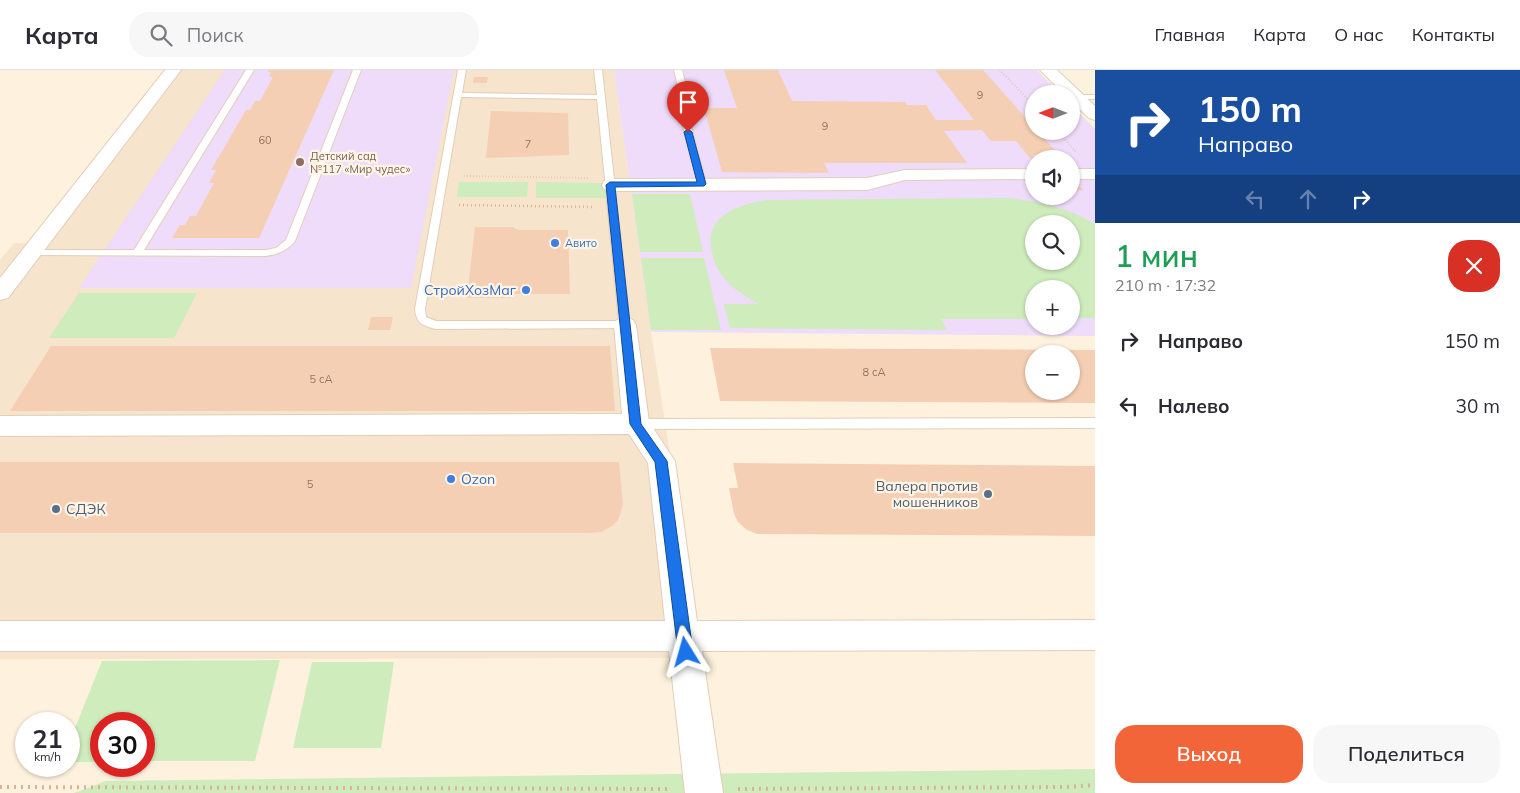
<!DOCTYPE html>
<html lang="ru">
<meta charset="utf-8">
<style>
:root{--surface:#fff;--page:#f7f7f7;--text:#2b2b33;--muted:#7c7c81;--line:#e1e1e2;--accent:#f26539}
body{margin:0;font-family:Mulish,sans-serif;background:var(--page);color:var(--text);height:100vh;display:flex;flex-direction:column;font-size:19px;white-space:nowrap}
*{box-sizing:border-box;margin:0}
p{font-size:16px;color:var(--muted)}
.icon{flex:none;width:28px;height:28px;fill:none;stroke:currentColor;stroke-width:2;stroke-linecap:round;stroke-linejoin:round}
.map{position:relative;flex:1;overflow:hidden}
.drawer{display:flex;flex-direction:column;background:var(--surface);width:425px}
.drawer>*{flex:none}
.banner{background:#1a4fa0;color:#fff;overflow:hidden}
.needle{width:32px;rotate:270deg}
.buttons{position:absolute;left:1025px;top:15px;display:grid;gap:10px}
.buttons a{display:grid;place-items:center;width:55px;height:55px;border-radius:50%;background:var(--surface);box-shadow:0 1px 4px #0004;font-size:25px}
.speed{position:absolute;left:15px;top:642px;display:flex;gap:10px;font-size:25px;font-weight:700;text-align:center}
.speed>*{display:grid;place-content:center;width:65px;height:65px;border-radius:50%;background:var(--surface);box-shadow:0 1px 4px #0004;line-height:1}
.speed small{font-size:12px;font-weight:400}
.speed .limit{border:8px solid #d22;background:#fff;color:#111}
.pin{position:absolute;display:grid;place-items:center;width:42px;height:42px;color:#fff;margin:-51px -21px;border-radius:50% 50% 50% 0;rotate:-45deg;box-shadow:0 0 5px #0007}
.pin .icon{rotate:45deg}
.me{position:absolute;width:55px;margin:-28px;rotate:352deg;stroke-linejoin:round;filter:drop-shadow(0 0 4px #0008)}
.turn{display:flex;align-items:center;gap:18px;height:105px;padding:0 20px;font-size:22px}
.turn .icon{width:65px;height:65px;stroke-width:2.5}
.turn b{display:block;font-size:35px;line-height:42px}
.lanes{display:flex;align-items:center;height:48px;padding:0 20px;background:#0003;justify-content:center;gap:25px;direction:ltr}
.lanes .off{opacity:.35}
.round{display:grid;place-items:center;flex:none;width:52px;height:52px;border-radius:20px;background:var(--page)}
.summary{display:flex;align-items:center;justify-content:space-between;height:85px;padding:0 20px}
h1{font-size:30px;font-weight:600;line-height:38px;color:#1e9e55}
.primary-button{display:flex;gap:10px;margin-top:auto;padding:10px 20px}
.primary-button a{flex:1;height:58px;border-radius:20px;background:var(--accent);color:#fff;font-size:20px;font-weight:600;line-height:58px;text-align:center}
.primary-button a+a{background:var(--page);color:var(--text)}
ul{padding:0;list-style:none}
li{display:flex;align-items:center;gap:15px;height:65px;padding:0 20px}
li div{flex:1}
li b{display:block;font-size:19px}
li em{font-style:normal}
header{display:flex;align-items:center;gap:30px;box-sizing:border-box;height:70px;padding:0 25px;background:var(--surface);border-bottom:1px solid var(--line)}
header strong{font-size:24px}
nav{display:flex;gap:28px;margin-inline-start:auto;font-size:18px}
.search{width:350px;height:45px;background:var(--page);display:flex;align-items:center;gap:12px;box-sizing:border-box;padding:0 18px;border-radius:20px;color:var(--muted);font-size:19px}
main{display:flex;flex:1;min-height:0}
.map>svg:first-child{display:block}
.residential{fill:#f6e4cc}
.education{fill:#efdbfa;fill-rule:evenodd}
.green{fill:#ceecbc;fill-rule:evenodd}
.building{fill:#f5cfb3;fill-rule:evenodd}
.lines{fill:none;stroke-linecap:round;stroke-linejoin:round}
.lane-casing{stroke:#e2ceb9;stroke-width:2}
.street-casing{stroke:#e2ceb9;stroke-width:2}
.path-far2{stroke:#dab297;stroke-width:2;stroke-dasharray:0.5 2.5;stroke-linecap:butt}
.path-far1{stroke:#dab297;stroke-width:2.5;stroke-dasharray:1 3;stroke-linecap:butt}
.path{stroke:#dab297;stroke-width:4;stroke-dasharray:2 5;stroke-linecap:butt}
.lane{fill:#fff;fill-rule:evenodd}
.street{fill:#fff;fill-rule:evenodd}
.route{fill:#1a73e8;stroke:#114b97}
.education-dot{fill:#8d6e63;stroke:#fff5e6;stroke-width:2}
.shop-dot{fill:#3f7fe0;stroke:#fff5e6;stroke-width:2}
.service-dot{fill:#5c6f8a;stroke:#fff5e6;stroke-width:2}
.labels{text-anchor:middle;stroke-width:4.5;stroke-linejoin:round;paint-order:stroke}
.number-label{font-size:11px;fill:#957560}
.far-education-label{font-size:11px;fill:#785e54;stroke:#fff5e6;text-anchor:start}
.far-shop-label{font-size:11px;fill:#366cbe;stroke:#fff5e6;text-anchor:start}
.shop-label{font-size:14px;fill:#366cbe;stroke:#fff5e6;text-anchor:end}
.service-label{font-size:14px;fill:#4e5e75;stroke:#fff5e6;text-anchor:end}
</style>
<header>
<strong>Карта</strong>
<div class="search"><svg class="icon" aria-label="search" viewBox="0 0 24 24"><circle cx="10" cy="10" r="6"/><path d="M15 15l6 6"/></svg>Поиск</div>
<nav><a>Главная</a><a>Карта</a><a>О нас</a><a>Контакты</a></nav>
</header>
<main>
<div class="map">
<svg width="1095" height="723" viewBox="0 0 1095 723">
<rect width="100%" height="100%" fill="#fef2de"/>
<!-- residential -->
<path class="residential" d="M164,0H614L651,262L702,588L0,589V190L14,173H27Z"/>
<!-- education -->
<path class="education" d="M225,0H454L411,218H79Z
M614,0H1037L1060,24H1034V61H1071V35L1095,59V266L651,262ZM1034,89H1071V126H1034ZM1034,154H1071V191H1034ZM1034,219H1071V256H1034Z"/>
<!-- green -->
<path class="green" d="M459,112H528L527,127H457Z
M536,112L605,113L606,128H536Z
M632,124H690L703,182H640Z
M1007,128C1038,131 1069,138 1095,154V248H1071V219H1034V249H941L947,260L730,258L724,234H759C747,227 734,220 725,209C718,201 714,192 712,182C703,145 740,134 768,130ZM1034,154H1071V191H1034Z
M641,188H704L721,260H651Z
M79,223H197L174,268H49Z
M280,590L255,691H144V654H101V692H69V673L102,591Z
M312,592H394L381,678H293Z
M1095,699V723H74L106,711Z"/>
<!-- building -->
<path class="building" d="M269,0H334L259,168H172L180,155H185L190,146H196L214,113H209L216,100H211L246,40H250L255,31H260L273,7H269L271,2H267Z
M724,0H778L792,31L905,32L907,35H926L936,50H974L935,0H983L1034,57V61H1038L1059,85H1032L1034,88H1030L1016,71H991L982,60L944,61L967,93H824L829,103L722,102L704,38H737Z
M474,7H488L487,13H473Z
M491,41L568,43L569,85L486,88Z
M1071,112H1076L1083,120H1071Z
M475,157H513L518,160H568L570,224H515L510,228H467Z
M371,247H393L390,260H368Z
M51,276H610L615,341H10Z
M710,278L1095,280V333L720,331ZM1034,284H1071V321H1034Z
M0,392H619L623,435L618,450L612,456L601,462L588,463H0Z
M733,393L1095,396V466L757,464L747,460L738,452L734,444L729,418H738Z"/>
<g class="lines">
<defs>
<path id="lane" d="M246,0H254L144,180H266L276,178L286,170L353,0H361L295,171C287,181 278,184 266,186L28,185L26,183L31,180H134Z
M458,0H466L462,23L597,25L594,0H602L630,255L629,258L436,259C423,256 416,253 415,239ZM461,27L597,29L619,251H436L426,247L425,239Z
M674,0H682L686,16L683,26L706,114L705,116L702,117L698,114L675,26L678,16Z
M1074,25H1095V29H1077L1073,27Z
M1095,348V358L636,359L632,357L630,354L632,351L636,349Z"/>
<path id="street" d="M165,0H181L8,228L0,230V208Z
M1040,0H1057L1095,36V50L1089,48L1071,31V24H1064Z
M1034,99V109L905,110L867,120L611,121L604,119L602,115L604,111L611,109L867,108L905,100Z
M1071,99H1095V109H1071Z
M625,247L633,250L636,255L649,352L675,391L697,551L1095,550V580L702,581L723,723H685L669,581H0V551H665L648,393L629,364L0,366V346L622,344L614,255L617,250Z"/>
</defs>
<!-- lane casing -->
<use href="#lane" class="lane-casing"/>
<!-- street casing -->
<use href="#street" class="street-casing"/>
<!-- path-far2 -->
<path class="path-far2" d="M1000,0L1034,36
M1057,61L1077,83
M464,106L588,108"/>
<!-- path-far1 -->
<path class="path-far1" d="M459,135L593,137"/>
<!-- path -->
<path class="path" d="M0,717L669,719
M738,719L1066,717L1095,715"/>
<!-- lane -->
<use href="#lane" class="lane"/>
<!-- street -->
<use href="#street" class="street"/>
</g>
<!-- route -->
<path class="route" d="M688,59L692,62L706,114L704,116L615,117L641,354L667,391L693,582L691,587L686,589L681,587L678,582L655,392L630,354L606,115L610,112H697L684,62Z"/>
<!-- markers -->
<circle class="education-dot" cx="300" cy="92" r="5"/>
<g class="shop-dot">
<circle cx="555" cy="173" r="5"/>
<circle cx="526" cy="220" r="5"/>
<circle cx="451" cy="409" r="5"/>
</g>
<g class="service-dot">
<circle cx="988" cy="424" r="5"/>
<circle cx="56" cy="439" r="5"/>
</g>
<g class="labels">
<!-- number labels -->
<g class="number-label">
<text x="980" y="29">9</text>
<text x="825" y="60">9</text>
<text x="265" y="74">60</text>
<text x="528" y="78">7</text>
<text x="874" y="306">8 сА</text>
<text x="321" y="313">5 сА</text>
<text x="310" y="418">5</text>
</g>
<!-- far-education labels -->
<g class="far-education-label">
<text x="310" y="90">Детский сад<tspan x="310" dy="13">№117 «Мир чудес»</tspan></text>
</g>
<!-- far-shop labels -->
<g class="far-shop-label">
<text x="565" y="177">Авито</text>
</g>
<!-- shop labels -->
<g class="shop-label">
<text x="516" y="225">СтройХозМаг</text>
<text x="461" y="414" text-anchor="start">Ozon</text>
</g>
<!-- service labels -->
<g class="service-label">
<text x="978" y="421">Валера против<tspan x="978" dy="16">мошенников</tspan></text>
<text x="66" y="444" text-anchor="start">СДЭК</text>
</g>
</g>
</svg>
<div class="buttons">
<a><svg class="needle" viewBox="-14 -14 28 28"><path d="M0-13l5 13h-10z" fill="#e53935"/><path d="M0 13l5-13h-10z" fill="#7c7c81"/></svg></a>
<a><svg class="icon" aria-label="sound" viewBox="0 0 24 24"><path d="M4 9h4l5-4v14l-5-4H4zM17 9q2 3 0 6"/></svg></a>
<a><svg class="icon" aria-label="search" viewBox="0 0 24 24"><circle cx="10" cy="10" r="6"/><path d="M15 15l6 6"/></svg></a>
<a>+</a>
<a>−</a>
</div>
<div class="speed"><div>21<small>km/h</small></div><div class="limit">30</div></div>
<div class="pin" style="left:688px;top:62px;background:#d93025"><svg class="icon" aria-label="arrive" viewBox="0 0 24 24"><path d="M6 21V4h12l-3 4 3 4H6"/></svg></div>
<svg class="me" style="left:686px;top:582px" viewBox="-20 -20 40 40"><path d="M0-17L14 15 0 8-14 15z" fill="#1a73e8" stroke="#fff" stroke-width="4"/></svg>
</div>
<section class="drawer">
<div class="banner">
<div class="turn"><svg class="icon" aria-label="right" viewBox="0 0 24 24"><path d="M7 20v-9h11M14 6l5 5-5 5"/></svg><div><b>150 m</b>Направо</div></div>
<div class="lanes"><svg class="icon off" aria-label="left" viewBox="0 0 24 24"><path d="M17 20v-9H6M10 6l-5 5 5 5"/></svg><svg class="icon off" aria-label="ahead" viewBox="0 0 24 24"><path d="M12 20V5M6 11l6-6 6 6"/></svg><svg class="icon" aria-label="right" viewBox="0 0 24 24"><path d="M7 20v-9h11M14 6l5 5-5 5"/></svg></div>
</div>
<div class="summary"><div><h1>1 мин</h1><p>210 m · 17:32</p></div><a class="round" style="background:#d93025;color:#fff"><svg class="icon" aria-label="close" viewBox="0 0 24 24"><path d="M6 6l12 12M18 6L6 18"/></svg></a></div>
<ul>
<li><svg class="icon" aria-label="right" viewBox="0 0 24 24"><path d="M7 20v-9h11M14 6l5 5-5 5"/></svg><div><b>Направо</b></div><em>150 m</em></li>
<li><svg class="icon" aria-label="left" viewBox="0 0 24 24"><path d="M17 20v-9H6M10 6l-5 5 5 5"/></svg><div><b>Налево</b></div><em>30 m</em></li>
</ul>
<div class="primary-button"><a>Выход</a><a>Поделиться</a></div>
</section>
</main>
